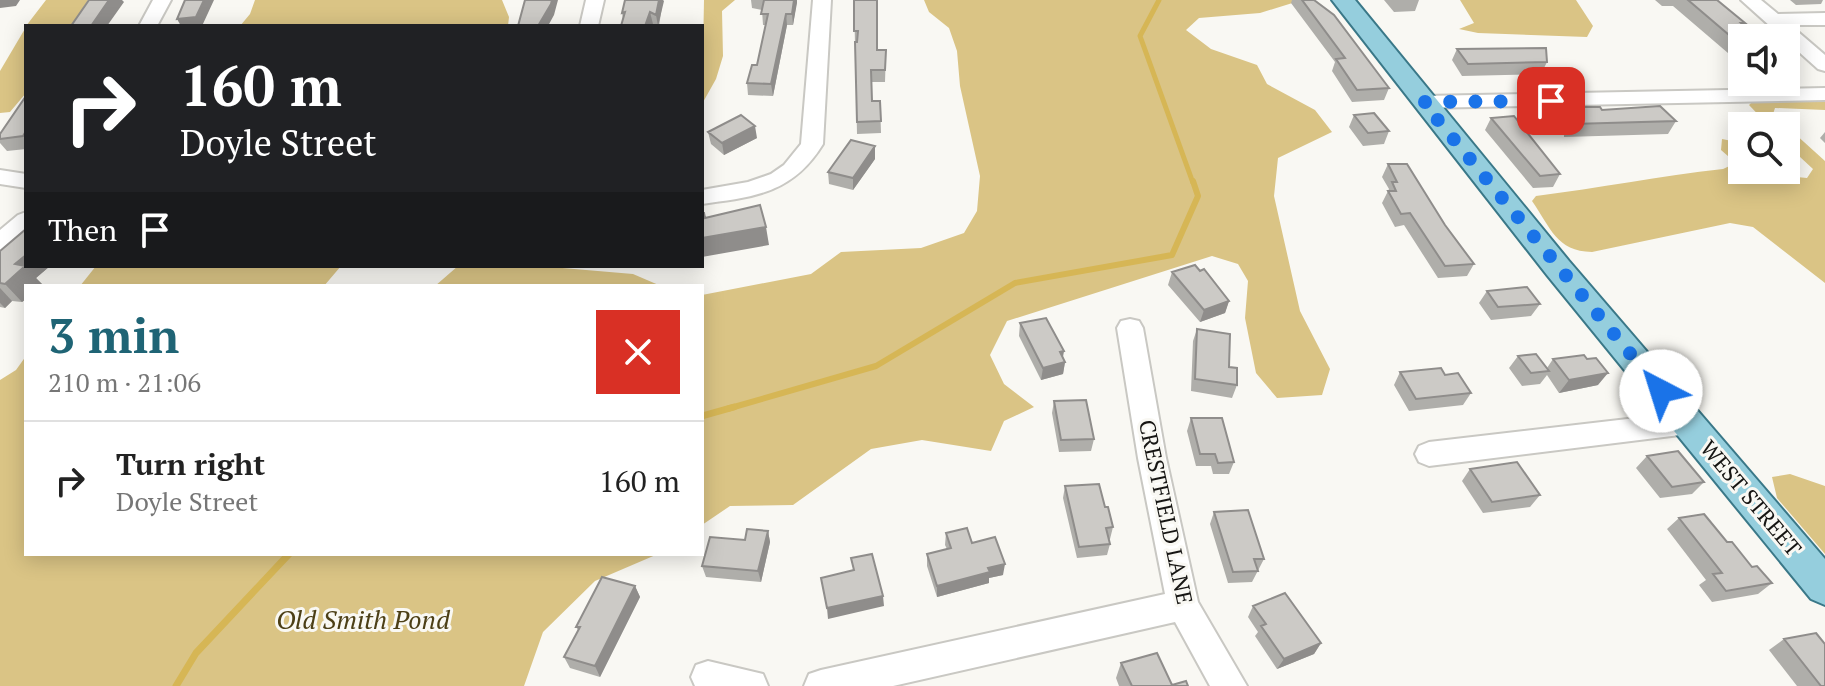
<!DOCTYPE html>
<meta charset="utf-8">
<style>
:root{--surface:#fff;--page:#f6f6f6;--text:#222;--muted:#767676;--line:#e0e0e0;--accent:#1f6475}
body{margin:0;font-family:"PT Serif",serif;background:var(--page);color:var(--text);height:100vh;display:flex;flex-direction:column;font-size:30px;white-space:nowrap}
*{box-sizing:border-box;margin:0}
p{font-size:26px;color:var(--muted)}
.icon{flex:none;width:44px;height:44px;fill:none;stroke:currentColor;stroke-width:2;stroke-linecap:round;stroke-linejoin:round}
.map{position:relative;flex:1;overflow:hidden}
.drawer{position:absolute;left:24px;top:284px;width:680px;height:272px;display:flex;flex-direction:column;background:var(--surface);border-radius:0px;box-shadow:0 4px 20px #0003}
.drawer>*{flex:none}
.banner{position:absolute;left:24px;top:24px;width:680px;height:244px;border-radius:0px;box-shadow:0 4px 20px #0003;background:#202124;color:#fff;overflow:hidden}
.fabs{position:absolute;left:1728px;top:24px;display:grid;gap:16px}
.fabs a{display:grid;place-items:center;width:72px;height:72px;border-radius:0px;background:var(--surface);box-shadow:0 4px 20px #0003;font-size:40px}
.pin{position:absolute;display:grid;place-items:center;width:68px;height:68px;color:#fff;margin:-34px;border-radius:16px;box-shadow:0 4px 12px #0006}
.me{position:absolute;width:88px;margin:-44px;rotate:320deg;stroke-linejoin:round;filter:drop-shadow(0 0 6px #0008)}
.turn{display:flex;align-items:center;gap:28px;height:168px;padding:0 24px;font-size:36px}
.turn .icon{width:104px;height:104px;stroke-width:2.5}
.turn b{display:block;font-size:56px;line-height:68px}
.then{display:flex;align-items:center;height:76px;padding:0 24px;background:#0003;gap:16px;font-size:30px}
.round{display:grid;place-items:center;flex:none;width:84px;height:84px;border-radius:0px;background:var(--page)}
.summary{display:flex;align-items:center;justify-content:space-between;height:136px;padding:0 24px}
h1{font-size:48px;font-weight:800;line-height:60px;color:var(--accent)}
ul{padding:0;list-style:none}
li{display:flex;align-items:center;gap:24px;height:120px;padding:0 24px;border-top:2px solid var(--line)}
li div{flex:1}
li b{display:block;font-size:30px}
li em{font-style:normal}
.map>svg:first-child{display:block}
.green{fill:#dac485}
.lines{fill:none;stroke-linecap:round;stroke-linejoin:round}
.stream-far2{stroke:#d6b655;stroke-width:5}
.stream-far1{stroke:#d6b655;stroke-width:6}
.stream{stroke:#d6b655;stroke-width:7}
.minor-casing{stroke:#c9c8c3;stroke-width:4}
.major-casing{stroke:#3a7888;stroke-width:4}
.minor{fill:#fff;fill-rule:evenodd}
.major{fill:#95cedd;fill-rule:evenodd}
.wall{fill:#afaeaa}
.shaded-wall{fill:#8f8d8b}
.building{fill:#cccac6;stroke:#8f8d8b;stroke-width:2}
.route{stroke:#1a73e8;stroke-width:14;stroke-dasharray:0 25.2}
.labels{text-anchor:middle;stroke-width:6;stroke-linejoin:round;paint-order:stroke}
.street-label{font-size:22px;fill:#161513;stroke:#f9f8f3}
.near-park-label{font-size:26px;font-style:italic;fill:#4c3f16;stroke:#f9f8f3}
</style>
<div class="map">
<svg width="1825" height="686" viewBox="0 0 1825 686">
<rect width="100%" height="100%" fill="#f9f8f3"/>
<!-- green -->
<path class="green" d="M46,0H88L72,26H26Z
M255,0H502L509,17L508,26H240L250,14Z
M704,0H735L722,11L723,56L716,79L702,104Z
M924,0H1302L1260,13L1199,18L1186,30L1211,49L1257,65L1267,84L1315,110L1332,132L1278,158L1274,196L1300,311L1330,369L1322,395L1277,398L1256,373L1245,318L1248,281L1238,264L1212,256L1007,321L990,355L1004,384L1034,407L1004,421L991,451L922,440L871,449L793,505L730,506L702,525V295L811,274L841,252L921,248L964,233L977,211L980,176L960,86L957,51L949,28L929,12Z
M1460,0H1576L1593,26L1587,37L1478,33L1459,29L1474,23Z
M26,27V93L10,112L0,113V71Z
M1754,100H1825V110L1775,108L1773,114L1825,161V283L1753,227L1730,223L1592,252C1556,251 1551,228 1532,201L1536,196C1599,188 1660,176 1723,169L1736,163L1721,150L1722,139L1742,143V170C1766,170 1784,176 1807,178L1813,169L1786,144V126H1769L1749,105Z
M96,266H341L324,286H80Z
M458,266H539L633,274L661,286H435Z
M26,356V554H658L595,581L543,632L524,686H0V380L16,370Z
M1790,474L1825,486V554L1777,498L1772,477Z"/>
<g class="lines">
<!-- stream-far2 -->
<path class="stream-far2" d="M1159,0L1140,36L1193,183"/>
<!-- stream-far1 -->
<path class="stream-far1" d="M727,409L876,366L1015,283L1172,255L1198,196L1193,181"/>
<!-- stream -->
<path class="stream" d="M702,416L734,407
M176,686L196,653L289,554"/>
<defs>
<path id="minor" d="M153,0H171L157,26H139Z
M586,0H604L598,26H580Z
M813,0H831L823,144C793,193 755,197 702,204V190L748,182L771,174L784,165L801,144Z
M1741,0H1761L1778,14L1825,13V25H1790L1825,55V71L1818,69Z
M1825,88V100L1423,108L1413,102L1423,96Z
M0,170L26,174V188L0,184Z
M26,212V233L8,249L0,251V230L18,215Z
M1130,319L1139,321L1143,328L1166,458L1198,602L1247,686H1210L1175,622L893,686H804L809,674L821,670L1165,594L1138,458L1117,328L1121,321Z
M1688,412L1698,415L1702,423L1698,431L1688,434L1429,466L1419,462L1415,454L1419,446L1429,442Z
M708,661L763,674L768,686H695L691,677L696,665Z"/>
<path id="major" d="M1332,0H1355L1569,261L1825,559V605L1811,599L1547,275Z"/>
</defs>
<!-- minor casing -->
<use href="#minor" class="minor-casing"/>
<!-- major casing -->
<use href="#major" class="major-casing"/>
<!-- minor -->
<use href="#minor" class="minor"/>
<!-- major -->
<use href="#major" class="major"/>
</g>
<!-- wall -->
<path class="wall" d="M625,0H663L659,26L653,24L623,19L622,13Z
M751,0H797L793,25H787L773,96L748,95L747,83L757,65L766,25H763L762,10L752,8Z
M854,0L877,50H886L885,82H871L872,101H880L881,133L857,134Z
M1292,0H1314L1389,88L1384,100L1352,102L1332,71L1335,62L1291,3Z
M1384,0H1419L1415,11L1394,12Z
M1655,0H1717L1745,23L1743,25L1742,38V65L1673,6H1662Z
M1790,0H1823L1821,4L1796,5Z
M1457,49L1547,62L1541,74L1462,76L1452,60Z
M26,96V149L7,151L0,143V134Z
M1568,107L1602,110L1676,121L1668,134L1564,137V124L1561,120Z
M1354,115L1389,131L1384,144L1363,146L1349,127Z
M1491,118L1560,174L1553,187L1533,188L1485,130Z
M708,132L757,138L724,155L711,144Z
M1825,132V143L1820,138Z
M875,159L853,190L829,184L828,172Z
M1388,164L1445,225L1474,264L1467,276L1438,278L1404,225L1395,227L1382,203L1389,189L1382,177Z
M0,251L26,266H50L36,278L42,284L40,286H26V299L22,302L12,301L5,308L0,307Z
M1200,271L1229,301L1225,313L1200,322L1168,285L1172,272Z
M1487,291L1540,304L1531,316L1491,320L1479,303Z
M1020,323L1063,357L1065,362L1063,374L1041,380L1019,336Z
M1197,329L1229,367L1237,385L1232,398L1191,391L1193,341Z
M1518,356L1547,368L1553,359L1598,385L1559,393L1547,375L1540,384L1522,386L1509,368Z
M1400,372L1445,375L1471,393L1463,405L1409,411L1394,385Z
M1054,401L1094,439L1091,451L1059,452L1052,413Z
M1191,418L1234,462L1229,474H1213L1211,466H1196L1187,431Z
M1647,456L1704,482L1692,494L1660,498L1636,468Z
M1470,469L1540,495L1530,507L1483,513L1462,481Z
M1065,486L1113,527L1110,539H1109L1110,544L1107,555L1077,558L1063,498Z
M1214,512L1264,559L1252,582L1228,583L1210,524Z
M1679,518L1727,542L1752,567L1772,583L1758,594L1712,602L1699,585L1706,580L1667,529Z
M768,531L770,542L761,582L706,577L702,566L745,540Z
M946,533L972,543L1003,575L989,578V583L937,597L927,566V554L947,549L945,545Z
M635,586L640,597L600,677L570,668L564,657L578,630L576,627Z
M1253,606L1321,643L1314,654L1277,669L1255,636L1258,632L1248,617Z
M1784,639L1825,686H1797L1769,650Z
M1121,663L1172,685L1188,686H1119L1116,678Z"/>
<!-- shaded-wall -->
<path class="shaded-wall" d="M0,0H20L16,6L0,8Z
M109,0H122L124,2L107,26H91Z
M204,0H214L202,26H181L177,19Z
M552,0H558L554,15L548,26H538Z
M659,0H663L664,1L658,26L656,15Z
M794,0H797V3L793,25L792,14Z
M650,12L653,24L652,26H645Z
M786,14L787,25L773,96L771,84Z
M755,126L757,138L724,155L722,143Z
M875,146V159L853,190V178Z
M766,227L769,245L702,257V238Z
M26,255V266H50L36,278L42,284L40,286H26V299L22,302L5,284L15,264Z
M0,288L12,301L5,308L0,303Z
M1229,301L1225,313L1200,322L1204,310Z
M1064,351L1062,363L1065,362L1063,374L1041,380L1043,368L1060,352Z
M1608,373L1598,385L1559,393L1569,380Z
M768,531L770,542L761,582L758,571Z
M1005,564L1003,575L989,578V583L937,597V586L988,568Z
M635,586L640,597L600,677L595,666Z
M883,596L884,606L828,619L827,608Z
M1321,643L1314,654L1277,669L1284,659Z"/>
<!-- building -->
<path class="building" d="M89,0H109L91,26H71Z
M185,0H204L196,17L177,19Z
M525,0H552L551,4L538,26H518Z
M625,0H659L656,15L650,12L645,26H621L625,12L622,13Z
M764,0H794L792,14H786L771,84L747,83L752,65H757L768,14H761Z
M854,0H877V50H886L885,70H871L872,101H880L881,121L857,122L855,42H857L858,31H854Z
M1302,0H1314L1334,15L1389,88L1357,90L1336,59L1345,58Z
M1688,0H1717L1745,23H1741L1757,38H1742V46Z
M1546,48L1547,62L1468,64L1457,49Z
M26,96V131L23,136L0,139V134Z
M1660,106L1676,121L1572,124V112L1568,107H1600L1602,110Z
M1374,113L1389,131L1368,133L1354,115Z
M741,115L755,126L722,143L708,132Z
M1514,116L1560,174L1540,176L1491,118Z
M851,140L875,146L853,178L828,172Z
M1388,164H1407L1445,225L1474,264L1445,266L1410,213L1401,214L1388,191H1396L1392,182H1397Z
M760,205L766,227L702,238V213H704L705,218Z
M26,229V255L15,264L25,266L5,284L0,283V251Z
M1195,265L1200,271L1204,269L1229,301L1204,310L1172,272Z
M1527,287L1540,304L1498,307L1487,291Z
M1046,318L1064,351L1060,352L1065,362L1043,368L1020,323Z
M1197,329L1230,334L1229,367L1237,368V385L1195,379Z
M1536,354L1549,371L1531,373L1518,356Z
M1584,355L1587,359L1596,358L1608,373L1569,380L1553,359Z
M1441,368L1445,375L1458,373L1471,393L1416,399L1400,372Z
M1086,400L1094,439L1061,440L1054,401Z
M1191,418H1222L1234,462L1218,463L1215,454H1200Z
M1678,451L1704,482L1672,487L1647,456Z
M1517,462L1540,495L1492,502L1470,469Z
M1099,484L1105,507H1108L1113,527L1106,528L1110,544L1079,547L1065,486Z
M1248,510L1264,559H1254L1258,571L1233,572L1214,512Z
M1704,514L1727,542H1732L1752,567L1757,566L1772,583L1726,591L1713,574L1722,573L1679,518Z
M967,528L972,543L995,537L1005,564L988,568L990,572L937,586L927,554L951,548L946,533Z
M747,529L768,531L758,571L702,566L710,537L745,540Z
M872,554L883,596L827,608L821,578L854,570L851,558Z
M602,577L635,586L595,666L564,657L580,627H576Z
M1285,593L1321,643L1284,659L1261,626L1266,624L1253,606Z
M1816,633L1825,644V686H1821L1784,639Z
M1157,653L1172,685L1186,681L1188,686H1132L1121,663Z"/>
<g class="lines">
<!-- route -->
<path class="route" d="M1551,101L1423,102L1661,391"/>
</g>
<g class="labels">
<!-- street labels -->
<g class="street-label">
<text transform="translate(1751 498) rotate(50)" y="8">WEST STREET</text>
<text transform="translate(1166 512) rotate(78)" y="8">CRESTFIELD LANE</text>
</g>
<!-- near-park labels -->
<g class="near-park-label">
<text x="363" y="629">Old Smith Pond</text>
</g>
</g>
</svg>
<div class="fabs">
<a><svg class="icon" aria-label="sound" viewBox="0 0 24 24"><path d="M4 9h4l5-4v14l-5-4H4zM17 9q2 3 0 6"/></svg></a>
<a><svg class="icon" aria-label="search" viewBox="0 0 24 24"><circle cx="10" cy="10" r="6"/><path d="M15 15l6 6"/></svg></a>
</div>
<div class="pin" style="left:1551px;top:101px;background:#d93025"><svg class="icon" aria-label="arrive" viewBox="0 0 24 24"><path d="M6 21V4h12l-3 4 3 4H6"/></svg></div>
<svg class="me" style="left:1661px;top:391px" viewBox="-20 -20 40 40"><circle r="19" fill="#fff"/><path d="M0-13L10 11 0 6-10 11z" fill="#1a73e8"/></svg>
<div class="banner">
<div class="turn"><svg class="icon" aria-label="right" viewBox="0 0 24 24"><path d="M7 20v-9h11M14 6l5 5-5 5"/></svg><div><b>160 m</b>Doyle Street</div></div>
<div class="then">Then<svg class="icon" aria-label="arrive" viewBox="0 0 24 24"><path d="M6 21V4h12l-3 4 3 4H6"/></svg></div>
</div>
<section class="drawer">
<div class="summary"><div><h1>3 min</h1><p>210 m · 21:06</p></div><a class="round" style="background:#d93025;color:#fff"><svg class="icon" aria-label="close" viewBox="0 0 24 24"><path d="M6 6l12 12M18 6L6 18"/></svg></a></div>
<ul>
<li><svg class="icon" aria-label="right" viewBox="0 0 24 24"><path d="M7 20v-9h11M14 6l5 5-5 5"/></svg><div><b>Turn right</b><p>Doyle Street</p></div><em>160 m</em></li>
</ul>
</section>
</div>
